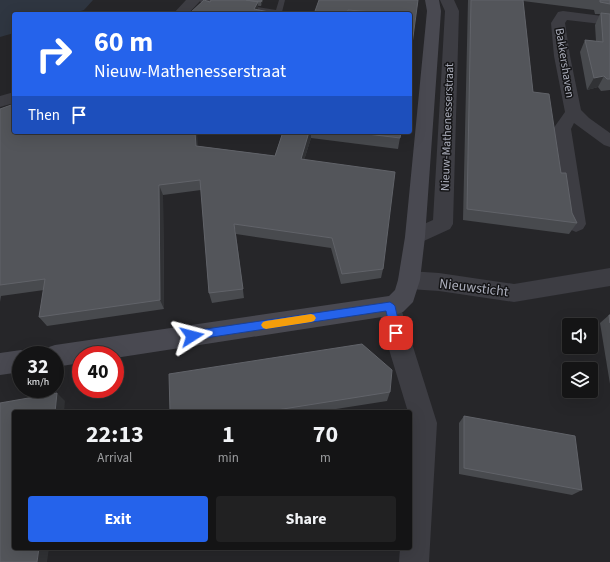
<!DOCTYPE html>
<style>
:root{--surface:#141415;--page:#212122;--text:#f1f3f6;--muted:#9d9ea0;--line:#333334;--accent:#2563eb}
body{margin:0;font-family:"Source Sans 3",sans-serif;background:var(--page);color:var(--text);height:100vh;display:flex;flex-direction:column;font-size:15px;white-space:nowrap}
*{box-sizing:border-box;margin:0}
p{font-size:13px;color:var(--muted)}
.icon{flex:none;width:22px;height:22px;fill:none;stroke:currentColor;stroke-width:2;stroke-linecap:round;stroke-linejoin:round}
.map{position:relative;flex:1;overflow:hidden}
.drawer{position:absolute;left:12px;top:410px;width:400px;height:140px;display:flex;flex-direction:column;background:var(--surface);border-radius:4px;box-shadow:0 4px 16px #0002,0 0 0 1px var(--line)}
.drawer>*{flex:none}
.top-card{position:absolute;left:12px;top:12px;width:400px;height:122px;border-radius:4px;box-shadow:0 4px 16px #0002,0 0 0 1px var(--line);background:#2563eb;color:#fff;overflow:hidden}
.buttons{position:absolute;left:562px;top:318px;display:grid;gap:8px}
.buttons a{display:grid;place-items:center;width:36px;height:36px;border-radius:4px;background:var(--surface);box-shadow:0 4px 16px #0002,0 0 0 1px var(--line);font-size:20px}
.speed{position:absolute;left:12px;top:346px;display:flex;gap:8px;font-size:20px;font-weight:700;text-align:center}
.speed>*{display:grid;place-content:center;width:52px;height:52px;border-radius:50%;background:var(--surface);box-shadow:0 4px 16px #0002,0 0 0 1px var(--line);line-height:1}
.speed small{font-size:10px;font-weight:400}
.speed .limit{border:6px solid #d22;background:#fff;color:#111}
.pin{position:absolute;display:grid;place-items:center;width:34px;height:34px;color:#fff;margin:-17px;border-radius:8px;box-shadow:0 2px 6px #0006}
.me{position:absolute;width:44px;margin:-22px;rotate:81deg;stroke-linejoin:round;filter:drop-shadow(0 0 3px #0008)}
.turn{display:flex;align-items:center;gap:14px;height:84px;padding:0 16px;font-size:18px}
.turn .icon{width:52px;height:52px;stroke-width:2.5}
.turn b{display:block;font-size:28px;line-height:34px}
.then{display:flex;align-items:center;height:38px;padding:0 16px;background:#0003;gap:8px;font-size:15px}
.eta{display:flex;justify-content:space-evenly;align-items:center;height:68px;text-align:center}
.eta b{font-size:24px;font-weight:700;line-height:28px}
.cta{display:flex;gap:8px;margin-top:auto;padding:8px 16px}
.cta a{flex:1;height:46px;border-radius:4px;background:var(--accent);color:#fff;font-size:16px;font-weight:700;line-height:46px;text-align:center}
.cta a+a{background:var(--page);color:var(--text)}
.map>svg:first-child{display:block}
.built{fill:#262629;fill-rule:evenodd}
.water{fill:#2f3641}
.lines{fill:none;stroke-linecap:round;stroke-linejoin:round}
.lane{fill:#3d3d43;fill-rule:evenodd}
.street{fill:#3d3d43;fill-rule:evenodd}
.secondary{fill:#494951;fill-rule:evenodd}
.wall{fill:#484a4e}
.shaded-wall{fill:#313235}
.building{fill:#53555a;stroke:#616369}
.route{fill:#2563eb;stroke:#184099}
.slow{fill:#f59e0b}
.labels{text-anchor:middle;stroke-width:3;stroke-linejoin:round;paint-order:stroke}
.far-street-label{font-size:12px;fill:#acafbc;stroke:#151517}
.street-label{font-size:14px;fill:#acafbc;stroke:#151517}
</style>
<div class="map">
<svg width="610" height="562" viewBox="0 0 610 562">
<rect width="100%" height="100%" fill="#1a1a1c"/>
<!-- built -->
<path class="built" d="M0,0H610V562H0ZM14,14H410V132H14ZM569,325H591V347H569ZM21,355H55V389H21ZM81,355H115V389H81ZM569,369H591V391H569ZM14,412H410V548H14Z"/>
<!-- water -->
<path class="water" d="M0,0H93L84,10L71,14H14V33L0,37Z"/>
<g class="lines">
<!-- lane -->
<path class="lane" d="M198,0H213L228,4L225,6L201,2Z
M279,0H285L282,12L279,14L244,9L241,7L244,5L276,10Z"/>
<!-- street -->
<path class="street" d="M186,0H201L188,14H173Z
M440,0H454L459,11L453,224L450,229L415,245L408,243L405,237L408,231L433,220L445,11Z
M563,11L610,17V25L567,20L565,23L570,56L581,110L589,118L610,133V147L604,145L574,123L571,129L586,224L583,229L576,232L569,229L566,224L553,129L565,112L554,56L551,23L558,12Z
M14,92V103L0,107V96Z
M610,268V286L514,302L439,291L409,289L401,286L398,280L401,274L409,271L439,273L514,284Z
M390,296L398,299L437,423L429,562H399L400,548H410L411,423L410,412H408L384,333L379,306L382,299Z"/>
<!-- secondary -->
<path class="secondary" d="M425,0H439L441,11L425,237L420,280L413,302L403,312L395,315L115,358V355H81V363L55,367V355H43L46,348L55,345L389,296L395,290L398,280L405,237L427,11Z
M21,350L30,353L31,355H21V372L0,375V353Z"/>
</g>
<!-- wall -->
<path class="wall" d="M263,0L261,6L210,2Z
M418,0L410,14H314Z
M468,0H610V90L601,91L598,87L587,90L580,52L585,40L596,41L595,25L600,14H595L594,10L523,1L533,92L561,173L572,213L577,223L569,234L463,220Z
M0,109L198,146L275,156L282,134L276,133V132H401L398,149L311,138L304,160L383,269L381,278L341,284L331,248L236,234L244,298L212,303L209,293L201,190L163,195L164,309L47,326L39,317L44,290L1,296L0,302Z
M609,315H610V384L600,323Z
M390,392L387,401L317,412H170Z
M464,416L582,490L572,495L459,474V423Z"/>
<!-- shaded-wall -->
<path class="shaded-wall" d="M262,0H263L261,6V2Z
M258,2V12L254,9Z
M604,76L598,87L587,90L594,78Z
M195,132H197L199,156L196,146Z
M309,132H311V138L301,170V159Z
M159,185L163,195L164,309L160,300Z
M234,224L236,234L244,298L243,289Z
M57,393L65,401L64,412H55Z
M39,548H49L47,562H37Z"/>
<!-- building -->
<path class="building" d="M204,0L210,2L211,0H246L258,2L254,9L279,14H189Z
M246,0H262L261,2Z
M319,0H418L410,59V14H384L385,13L348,10L347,14H314Z
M471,0H523L533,92L549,94L561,173H566L572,213L577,223L467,209Z
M600,0H610V4L600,2Z
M601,13L610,14V79H607L604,76L594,78L585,40L603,42Z
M14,104V132H195L196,146L275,156L283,132H309L301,159L395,172L383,269L342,274L332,238L234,224L243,289L209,293L200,180L159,185L160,300L39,317L45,279L0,285V109Z
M351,132H401L400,138Z
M609,315H610V323Z
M362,344L392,370L390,392L264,412H170L169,374Z
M57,393L55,412H14V548H39L37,562H0V403Z
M464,416L575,436L582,490L464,468Z"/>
<!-- route -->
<path class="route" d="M390,302L393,304L395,306L401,333L400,336L396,337L393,336L391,333L386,311L192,340L189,339L187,336L189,333L192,331Z"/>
<!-- slow -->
<path class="slow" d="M311,314L314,315L316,318L314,321L311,322L266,329L263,328L261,325L263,322L266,321Z"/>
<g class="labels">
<!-- far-street labels -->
<g class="far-street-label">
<text transform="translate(565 63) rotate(81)" y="4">Bakkershaven</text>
<text transform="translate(447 127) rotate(-88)" y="4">Nieuw-Mathenesserstraat</text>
</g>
<!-- street labels -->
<g class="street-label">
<text transform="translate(474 287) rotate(7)" y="5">Nieuwsticht</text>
</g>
</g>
</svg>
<div class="buttons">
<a><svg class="icon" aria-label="sound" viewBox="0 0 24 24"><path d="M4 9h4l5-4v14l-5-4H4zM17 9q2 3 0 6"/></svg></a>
<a><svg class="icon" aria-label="layers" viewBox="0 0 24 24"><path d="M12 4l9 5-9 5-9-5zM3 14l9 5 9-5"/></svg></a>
</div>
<div class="speed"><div>32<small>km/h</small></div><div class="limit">40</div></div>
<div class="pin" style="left:396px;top:333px;background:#d93025"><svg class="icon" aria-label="arrive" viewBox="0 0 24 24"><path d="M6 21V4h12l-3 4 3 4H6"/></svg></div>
<svg class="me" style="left:192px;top:336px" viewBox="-20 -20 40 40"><path d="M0-17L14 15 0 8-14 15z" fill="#2563eb" stroke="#fff" stroke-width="4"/></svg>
<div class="top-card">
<div class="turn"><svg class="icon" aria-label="right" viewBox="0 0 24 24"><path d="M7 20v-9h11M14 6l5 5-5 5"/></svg><div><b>60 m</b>Nieuw-Mathenesserstraat</div></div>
<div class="then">Then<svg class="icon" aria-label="arrive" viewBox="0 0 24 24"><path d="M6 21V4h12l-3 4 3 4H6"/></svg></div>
</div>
<section class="drawer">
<div class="eta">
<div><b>22:13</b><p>Arrival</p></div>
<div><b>1</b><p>min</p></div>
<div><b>70</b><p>m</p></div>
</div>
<div class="cta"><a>Exit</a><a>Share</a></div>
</section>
</div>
